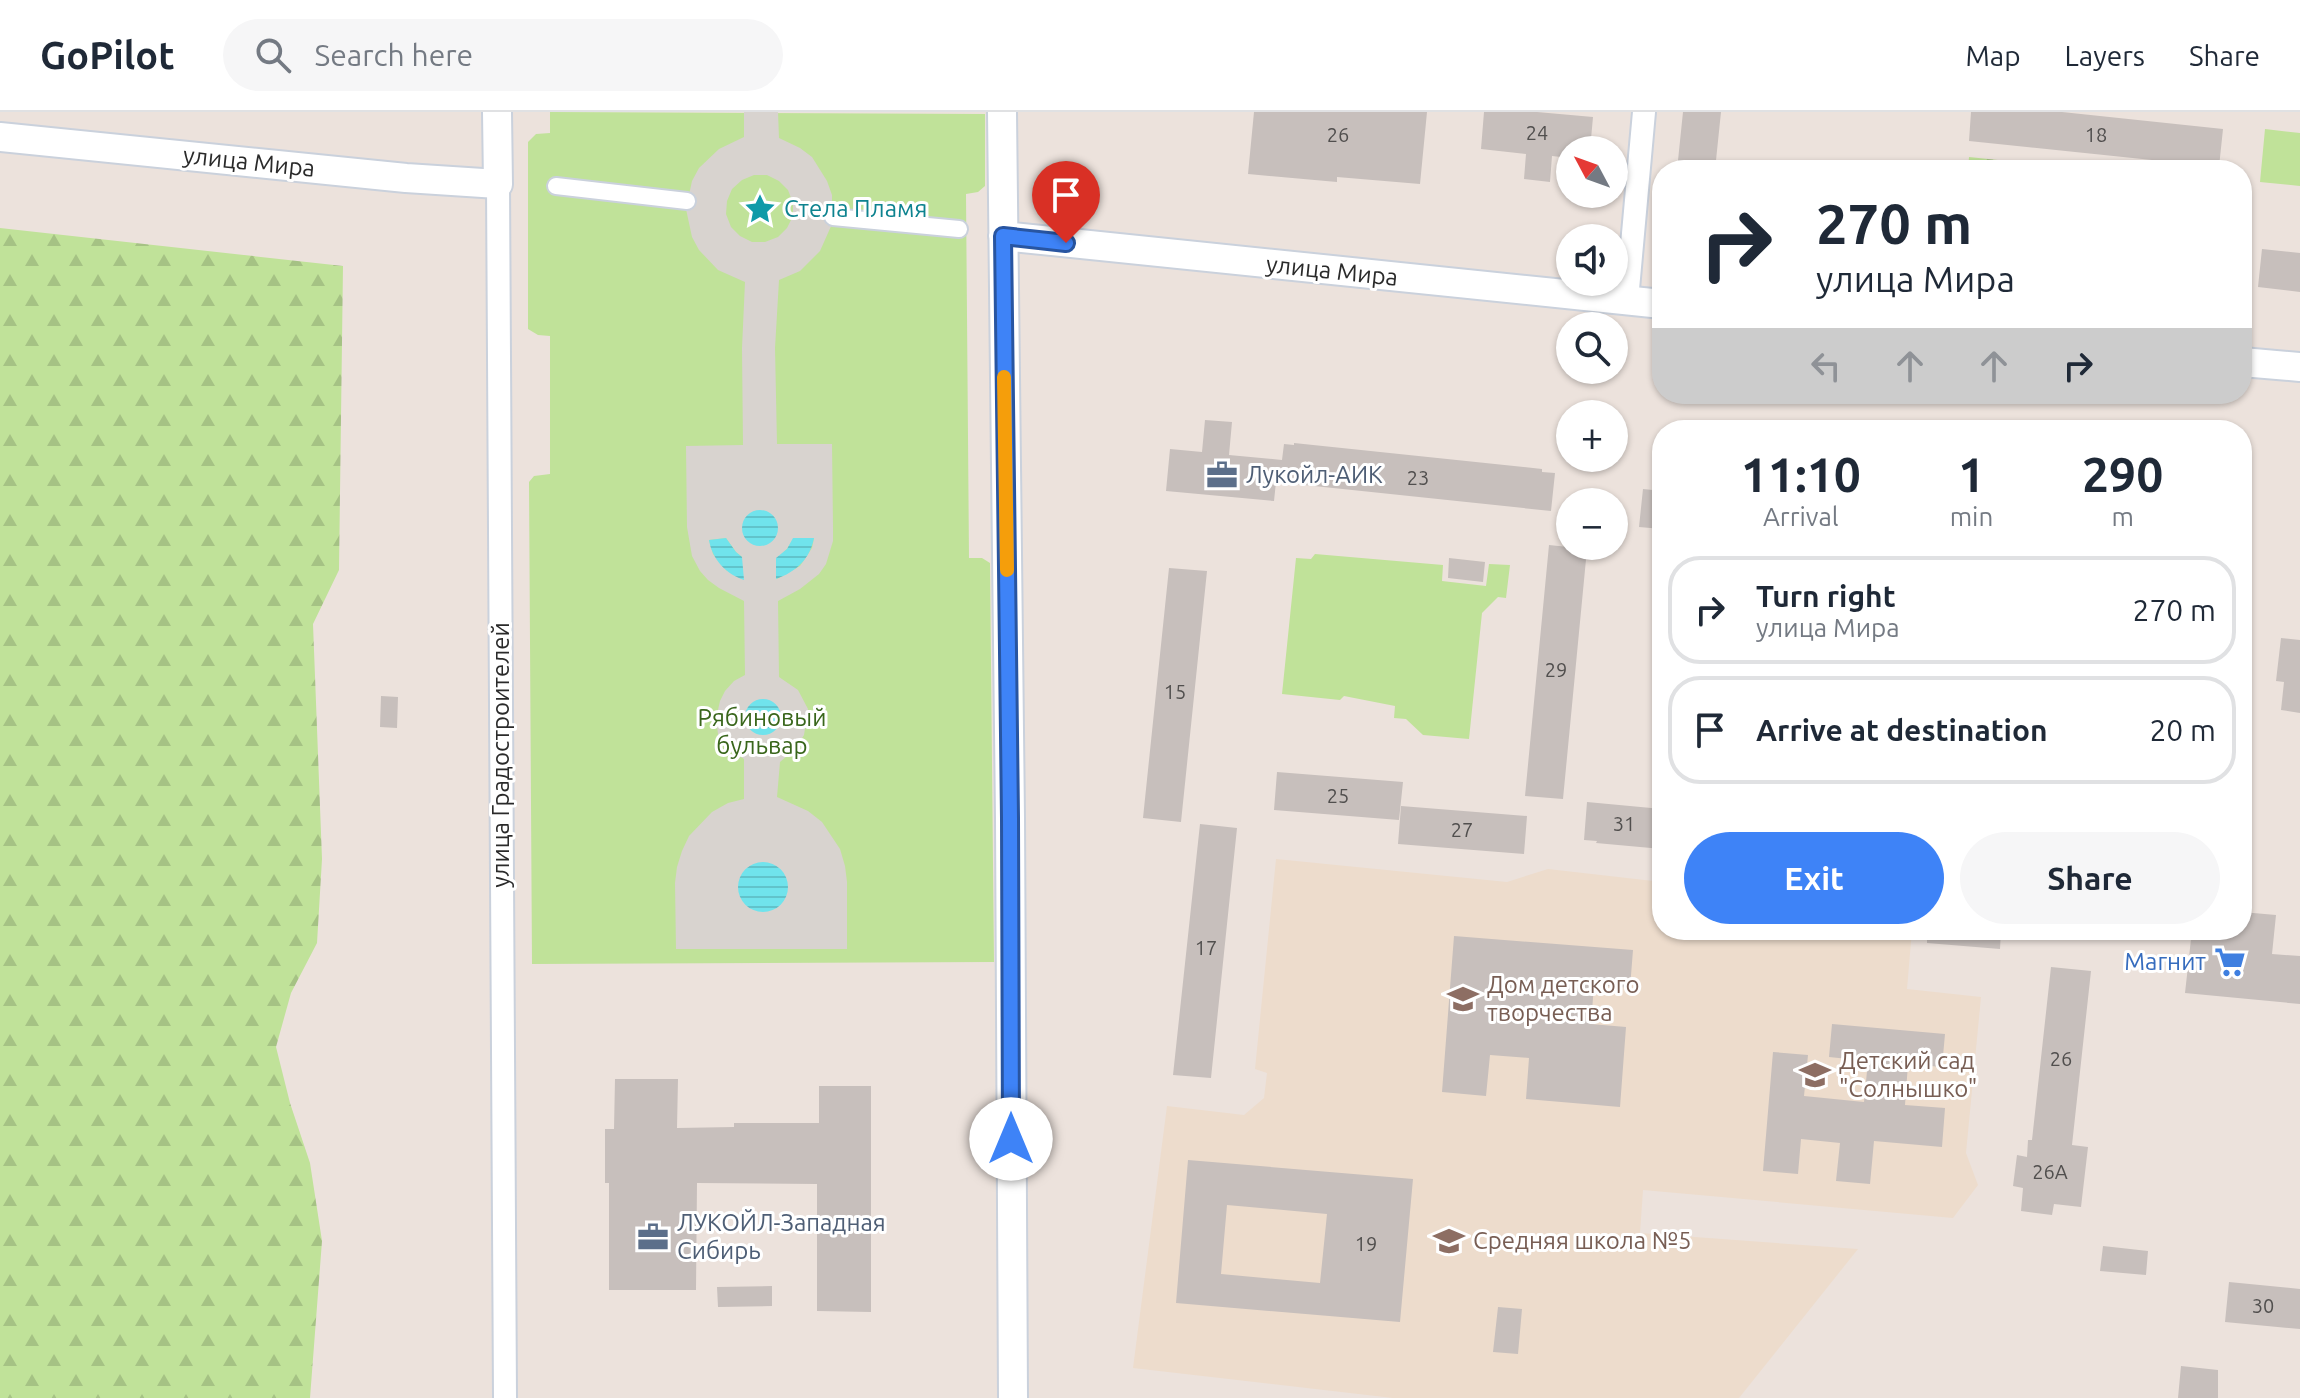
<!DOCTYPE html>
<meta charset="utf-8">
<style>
:root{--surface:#fff;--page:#f6f6f7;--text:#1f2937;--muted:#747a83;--line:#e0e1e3;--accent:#3e83f7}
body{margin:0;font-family:Ubuntu,sans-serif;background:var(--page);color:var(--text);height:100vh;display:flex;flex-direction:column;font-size:30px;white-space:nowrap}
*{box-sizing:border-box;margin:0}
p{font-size:26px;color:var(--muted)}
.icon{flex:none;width:44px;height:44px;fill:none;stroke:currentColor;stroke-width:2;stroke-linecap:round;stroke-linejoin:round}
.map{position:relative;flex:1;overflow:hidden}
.side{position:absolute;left:1652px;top:308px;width:600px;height:520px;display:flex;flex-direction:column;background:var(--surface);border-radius:32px;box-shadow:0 2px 6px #0004}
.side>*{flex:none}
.hud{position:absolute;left:1652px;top:48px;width:600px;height:244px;border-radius:32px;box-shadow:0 2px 6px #0004;background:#fff;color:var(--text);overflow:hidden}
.needle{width:52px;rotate:311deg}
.tools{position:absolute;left:1556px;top:24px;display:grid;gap:16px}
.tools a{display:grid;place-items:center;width:72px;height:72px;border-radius:50%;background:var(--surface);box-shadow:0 2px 6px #0004;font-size:40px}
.pin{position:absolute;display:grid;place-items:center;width:68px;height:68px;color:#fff;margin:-82px -34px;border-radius:50% 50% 50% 0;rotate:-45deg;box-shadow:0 0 8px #0007}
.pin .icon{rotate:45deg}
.me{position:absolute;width:88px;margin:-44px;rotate:0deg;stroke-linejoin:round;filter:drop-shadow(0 0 6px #0008)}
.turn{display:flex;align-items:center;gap:28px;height:168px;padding:0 32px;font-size:36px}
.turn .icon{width:104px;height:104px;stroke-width:2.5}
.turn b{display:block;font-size:56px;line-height:68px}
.lanes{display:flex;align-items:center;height:76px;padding:0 32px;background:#0003;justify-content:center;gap:40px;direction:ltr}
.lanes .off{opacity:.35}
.eta{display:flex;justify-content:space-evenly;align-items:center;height:136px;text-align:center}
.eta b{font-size:48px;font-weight:700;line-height:56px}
.button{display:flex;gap:16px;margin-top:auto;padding:16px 32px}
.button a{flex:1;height:92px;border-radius:48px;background:var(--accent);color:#fff;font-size:32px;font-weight:700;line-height:92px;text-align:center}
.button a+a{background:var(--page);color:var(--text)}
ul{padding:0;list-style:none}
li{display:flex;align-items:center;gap:24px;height:108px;margin:0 16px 12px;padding:0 16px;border:4px solid var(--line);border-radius:32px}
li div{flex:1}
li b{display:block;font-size:30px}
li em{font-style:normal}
header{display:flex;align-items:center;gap:48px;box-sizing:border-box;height:112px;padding:0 40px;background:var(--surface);border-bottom:2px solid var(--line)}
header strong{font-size:38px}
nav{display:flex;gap:44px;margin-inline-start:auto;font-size:28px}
.search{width:560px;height:72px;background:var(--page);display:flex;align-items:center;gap:20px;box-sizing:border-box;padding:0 28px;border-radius:44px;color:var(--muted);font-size:30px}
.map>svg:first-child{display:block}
.education{fill:#eddccc}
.forest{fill:url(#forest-firs)}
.park{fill:#c0e299}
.plaza{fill:#d8d3cf;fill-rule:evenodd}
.water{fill:url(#water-rules)}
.building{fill:#c7bfbc;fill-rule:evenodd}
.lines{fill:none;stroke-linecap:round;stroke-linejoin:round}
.pedestrian-casing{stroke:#cad1dc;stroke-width:20}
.minor-casing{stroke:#cad1dc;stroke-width:26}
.tertiary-casing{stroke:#cad1dc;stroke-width:32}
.pedestrian{stroke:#fff;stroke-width:16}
.minor{stroke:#fff;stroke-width:22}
.tertiary{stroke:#fff;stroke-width:28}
.route-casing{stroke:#2855a1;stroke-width:20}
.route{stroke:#3e83f7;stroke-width:14}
.slow{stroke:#f59e0b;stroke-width:14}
.labels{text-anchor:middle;stroke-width:6;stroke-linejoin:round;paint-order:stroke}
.number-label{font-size:20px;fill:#514f4e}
.street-label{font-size:24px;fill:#2a2a2a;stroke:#fff}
.culture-label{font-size:24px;fill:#0d838f;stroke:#fff;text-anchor:start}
.service-label{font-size:24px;fill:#4e5e75;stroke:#fff;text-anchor:start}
.park-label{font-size:24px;fill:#39661b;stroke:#fff}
.shop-label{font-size:24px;fill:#366cbe;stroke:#fff;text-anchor:end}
.education-label{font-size:24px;fill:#785e54;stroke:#fff;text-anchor:start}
</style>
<header>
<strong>GoPilot</strong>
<div class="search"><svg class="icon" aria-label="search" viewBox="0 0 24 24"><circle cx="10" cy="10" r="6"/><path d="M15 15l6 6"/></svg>Search here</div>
<nav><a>Map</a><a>Layers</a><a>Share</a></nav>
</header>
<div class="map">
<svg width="2300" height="1286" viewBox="0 0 2300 1286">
<defs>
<pattern id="forest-firs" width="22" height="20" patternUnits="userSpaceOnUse" patternTransform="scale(2)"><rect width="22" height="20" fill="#c0e299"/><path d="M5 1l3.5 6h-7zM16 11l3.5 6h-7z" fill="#a5c284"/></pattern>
<pattern id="water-rules" width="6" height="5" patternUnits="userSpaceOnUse" patternTransform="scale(2)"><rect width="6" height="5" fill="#70e3ec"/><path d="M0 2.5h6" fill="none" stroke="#61c3cb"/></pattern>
</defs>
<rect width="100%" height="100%" fill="#ece2dc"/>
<!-- education -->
<path class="education" d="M1276,747L1507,770L1548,757L1662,770V818H1912L1907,877L1981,885L1966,1041L1978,1073L1953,1106L1643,1078L1640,1121L1858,1137L1739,1286H1393L1133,1256L1167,994L1244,1003L1264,986L1267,961L1255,957Z"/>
<!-- forest -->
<path class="forest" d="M1969,45L2096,58H1968Z
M0,116L343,154L339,458L313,512L322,747L317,831L291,881L276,935L290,991L310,1051L322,1129L310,1286H0Z"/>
<!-- park -->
<path class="park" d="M550,0L985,2V74L978,80L966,82L969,446H982L990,451L994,850L532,852L529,370L534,364L550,362V224L538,223L528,217V30L536,22L550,21Z
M2265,17L2300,21V74L2260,70Z
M1315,442L1443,453L1442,469L1486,474L1489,452L1510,453L1506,486L1498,485L1482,501L1469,627L1423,623L1406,607L1394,606L1395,594L1344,584L1340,588L1282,582L1296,446L1311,447Z"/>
<!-- plaza -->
<path class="plaza" d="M744,0H778L779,26L800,36L812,45L827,69L832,83V112L820,139L800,159L779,168L775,236L777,332H832L833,415V429L826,452L819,462L800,477L778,489L779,565L798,578L808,597L804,623L795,637L780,650L777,685L808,699L822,710L840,737L845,754L847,770V837H676L675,771L677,755L682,739L689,724L712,700L728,691L744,687V647L730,638L724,632L718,622L716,607L720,589L725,579L734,569L745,563L744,489L719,476L708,468L700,459L692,444L687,415L686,334L743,333L742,236L745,170L718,158L699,138L692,125L686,97L692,69L699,56L719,37L744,25ZM754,63H767L779,69L788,78L793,91V104L787,116L778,125L765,130H752L740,124L731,115L726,102L727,89L732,77L742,68ZM726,426L736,440L742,445L727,459L713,442L709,428ZM794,426H814L812,436L800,454L777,467L776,447L787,437Z"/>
<!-- water -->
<path class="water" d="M742 416a18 18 0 1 1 36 0a18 18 0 1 1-36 0Z
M726,426L736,440L742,445L744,468C726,462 712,447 709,428Z
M793,426H814C810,447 796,460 776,467V446L787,437Z
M745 605a18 18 0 1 1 36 0a18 18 0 1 1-36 0Z
M738 775a25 25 0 1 1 50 0a25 25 0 1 1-50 0Z"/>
<!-- building -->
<path class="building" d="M1254,0H1427L1420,72L1337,65V70L1248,62Z
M1484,0H1537L1593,5L1590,38H1570V46L1552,44L1550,70L1524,67L1526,42L1481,37Z
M1683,0H1721L1715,58H1677Z
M1971,0H2062L2223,17L2219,55L1969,29Z
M2262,137L2300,141V180L2258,175Z
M1205,308L1232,310L1229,343L1282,348L1284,332L1294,333V331L1542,357V360L1555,361L1551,399L1276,370L1274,389L1166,379L1170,337L1202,340Z
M1643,377L1662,379V417L1639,415Z
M1549,433L1587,437L1563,687L1525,684Z
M1449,446L1485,450L1483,470L1448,466Z
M1169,456L1207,459L1181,710L1143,706Z
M2281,526L2300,528V601L2281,598L2284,570L2276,569Z
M381,584L398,585L397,616L380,615Z
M1277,660L1403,670L1399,708L1274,698Z
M1587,690L1662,697V737L1596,731L1597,729L1584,728Z
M1401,694L1527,704L1524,742L1398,732Z
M1200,712L1237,716L1211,966L1173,963Z
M2242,800L2276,803L2272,842L2300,844V892L2185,881L2192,818H2242Z
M1927,818H2001L2000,837L1927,831Z
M1454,824L1633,838L1630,876L1594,873L1591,912L1626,915L1620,995L1526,987L1529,946L1490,943L1486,984L1442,980Z
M2051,855L2091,859L2072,1033L2088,1035L2081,1095L2054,1092L2052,1103L2021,1099L2023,1076L2013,1074L2017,1043L2027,1045L2028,1028H2032Z
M1832,912L1945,922L1942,955L1908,952L1905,993L1945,996L1942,1035L1874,1029L1870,1072L1836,1069L1840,1031L1801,1027L1798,1062L1763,1059L1773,940L1808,943L1804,984L1864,990L1868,949L1829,945Z
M615,967H678L677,1016L734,1015V1011H819V974H871V1200L817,1199V1072L697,1071L696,1178H609V1071H605V1017H614Z
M1188,1048L1413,1067L1400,1210L1176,1191ZM1227,1093L1327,1102L1320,1171L1221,1162Z
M2103,1134L2148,1139L2146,1163L2100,1159Z
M2229,1170L2300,1177V1217L2225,1210Z
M772,1174V1194L718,1195L717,1175Z
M1498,1195L1522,1197L1518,1242L1493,1240Z
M2181,1254L2218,1258V1286H2178Z"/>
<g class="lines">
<defs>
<path id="pedestrian" d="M556,74L687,89
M833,105L959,117"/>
<path id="minor" d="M498,72L505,1286
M1627,188L1644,0"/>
<path id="tertiary" d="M1002,0L1010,706L1013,1286
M0,25L406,66L498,72L497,0
M1003,124L1662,192
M2242,250L2300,255"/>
</defs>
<!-- pedestrian casing -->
<use href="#pedestrian" class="pedestrian-casing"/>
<!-- minor casing -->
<use href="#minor" class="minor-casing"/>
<!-- tertiary casing -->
<use href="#tertiary" class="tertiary-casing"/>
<!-- pedestrian -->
<use href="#pedestrian" class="pedestrian"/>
<!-- minor -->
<use href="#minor" class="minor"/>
<!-- tertiary -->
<use href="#tertiary" class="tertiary"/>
</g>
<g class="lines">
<defs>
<path id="route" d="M1011,1027L1010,706L1003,124L1066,131"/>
</defs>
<!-- route casing -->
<use href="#route" class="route-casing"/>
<!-- route -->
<use href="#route" class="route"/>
<!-- slow -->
<path class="slow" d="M1004,265L1007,458"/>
</g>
<!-- icons -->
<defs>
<symbol id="sight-bare" viewBox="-9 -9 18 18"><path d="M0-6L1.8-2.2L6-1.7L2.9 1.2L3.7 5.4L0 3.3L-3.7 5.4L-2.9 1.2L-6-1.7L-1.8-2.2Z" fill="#0f9aa8" stroke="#fff" stroke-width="2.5" paint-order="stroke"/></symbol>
<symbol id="office-bare" viewBox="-9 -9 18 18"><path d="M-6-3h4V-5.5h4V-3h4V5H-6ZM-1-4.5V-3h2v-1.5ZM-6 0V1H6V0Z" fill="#5c6f8a" stroke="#fff" stroke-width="2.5" paint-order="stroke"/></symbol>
<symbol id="supermarket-bare" viewBox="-9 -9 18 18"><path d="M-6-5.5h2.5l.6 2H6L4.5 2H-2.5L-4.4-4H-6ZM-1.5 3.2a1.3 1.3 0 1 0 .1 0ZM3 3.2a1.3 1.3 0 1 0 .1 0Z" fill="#3f7fe0" stroke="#fff" stroke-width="2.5" paint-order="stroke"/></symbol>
<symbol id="school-bare" viewBox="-9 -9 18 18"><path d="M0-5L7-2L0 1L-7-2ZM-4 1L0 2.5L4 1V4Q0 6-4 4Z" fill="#8d6e63" stroke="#fff" stroke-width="2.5" paint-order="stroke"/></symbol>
</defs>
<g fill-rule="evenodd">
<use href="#sight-bare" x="738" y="75" width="44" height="44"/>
<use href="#office-bare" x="1200" y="341" width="44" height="44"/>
<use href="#supermarket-bare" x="2208" y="828" width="44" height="44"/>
<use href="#school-bare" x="1441" y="865" width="44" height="44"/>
<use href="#school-bare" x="1793" y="941" width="44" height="44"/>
<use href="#office-bare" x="631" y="1103" width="44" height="44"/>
<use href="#school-bare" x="1427" y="1107" width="44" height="44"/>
</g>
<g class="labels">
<!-- number labels -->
<g class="number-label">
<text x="1537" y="28">24</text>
<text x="1338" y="30">26</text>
<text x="2096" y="30">18</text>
<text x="1418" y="373">23</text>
<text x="1556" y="565">29</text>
<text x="1175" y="587">15</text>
<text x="1338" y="691">25</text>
<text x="1624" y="719">31</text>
<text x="1462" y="725">27</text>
<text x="1206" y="843">17</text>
<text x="2061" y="954">26</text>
<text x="2050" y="1067">26А</text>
<text x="1366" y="1139">19</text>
<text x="2263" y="1201">30</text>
</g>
<!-- street labels -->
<g class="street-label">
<text transform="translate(249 50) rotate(6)" y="8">улица Мира</text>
<text transform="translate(1332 159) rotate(6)" y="8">улица Мира</text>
<text transform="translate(501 643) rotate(-90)" y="8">улица Градостроителей</text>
</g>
<!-- culture labels -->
<g class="culture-label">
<text x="784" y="105">Стела Пламя</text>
</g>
<!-- service labels -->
<g class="service-label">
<text x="1246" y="371">Лукойл-АИК</text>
<text x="677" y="1119">ЛУКОЙЛ-Западная<tspan x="677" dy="28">Сибирь</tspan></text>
</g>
<!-- park labels -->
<g class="park-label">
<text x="762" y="614">Рябиновый<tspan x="762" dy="28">бульвар</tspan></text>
</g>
<!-- shop labels -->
<g class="shop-label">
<text x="2206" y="858">Магнит</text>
</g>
<!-- education labels -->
<g class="education-label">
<text x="1487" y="881">Дом детского<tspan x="1487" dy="28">творчества</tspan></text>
<text x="1839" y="957">Детский сад<tspan x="1839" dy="28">"Солнышко"</tspan></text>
<text x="1473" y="1137">Средняя школа №5</text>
</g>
</g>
</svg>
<div class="tools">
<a><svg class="needle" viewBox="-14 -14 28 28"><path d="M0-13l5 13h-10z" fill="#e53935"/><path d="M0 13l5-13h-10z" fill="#747a83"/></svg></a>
<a><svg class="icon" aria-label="sound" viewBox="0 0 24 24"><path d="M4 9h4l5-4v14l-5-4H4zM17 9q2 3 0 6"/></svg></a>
<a><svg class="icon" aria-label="search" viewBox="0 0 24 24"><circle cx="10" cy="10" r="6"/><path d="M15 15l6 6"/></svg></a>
<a>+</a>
<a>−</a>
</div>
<div class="pin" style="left:1066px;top:131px;background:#d93025"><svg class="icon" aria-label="arrive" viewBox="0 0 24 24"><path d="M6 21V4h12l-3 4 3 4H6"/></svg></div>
<svg class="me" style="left:1011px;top:1027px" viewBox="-20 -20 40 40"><circle r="19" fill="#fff"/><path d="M0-13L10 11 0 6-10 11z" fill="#3e83f7"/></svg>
<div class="hud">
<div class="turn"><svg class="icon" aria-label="right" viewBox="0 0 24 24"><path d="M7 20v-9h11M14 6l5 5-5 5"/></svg><div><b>270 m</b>улица Мира</div></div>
<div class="lanes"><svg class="icon off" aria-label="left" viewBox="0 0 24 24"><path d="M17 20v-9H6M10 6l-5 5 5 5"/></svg><svg class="icon off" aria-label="ahead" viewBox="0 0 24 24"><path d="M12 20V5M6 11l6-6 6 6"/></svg><svg class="icon off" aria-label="ahead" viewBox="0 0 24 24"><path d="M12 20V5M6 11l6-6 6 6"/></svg><svg class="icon" aria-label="right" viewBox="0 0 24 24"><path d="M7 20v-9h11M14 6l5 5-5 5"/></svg></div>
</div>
<section class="side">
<div class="eta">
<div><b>11:10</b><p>Arrival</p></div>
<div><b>1</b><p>min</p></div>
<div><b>290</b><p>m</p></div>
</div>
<ul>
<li><svg class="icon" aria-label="right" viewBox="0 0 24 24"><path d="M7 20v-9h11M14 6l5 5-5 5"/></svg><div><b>Turn right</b><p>улица Мира</p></div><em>270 m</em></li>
<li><svg class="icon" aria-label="arrive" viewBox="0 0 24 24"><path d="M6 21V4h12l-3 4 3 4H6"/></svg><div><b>Arrive at destination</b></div><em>20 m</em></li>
</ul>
<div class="button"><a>Exit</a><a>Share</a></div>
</section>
</div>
